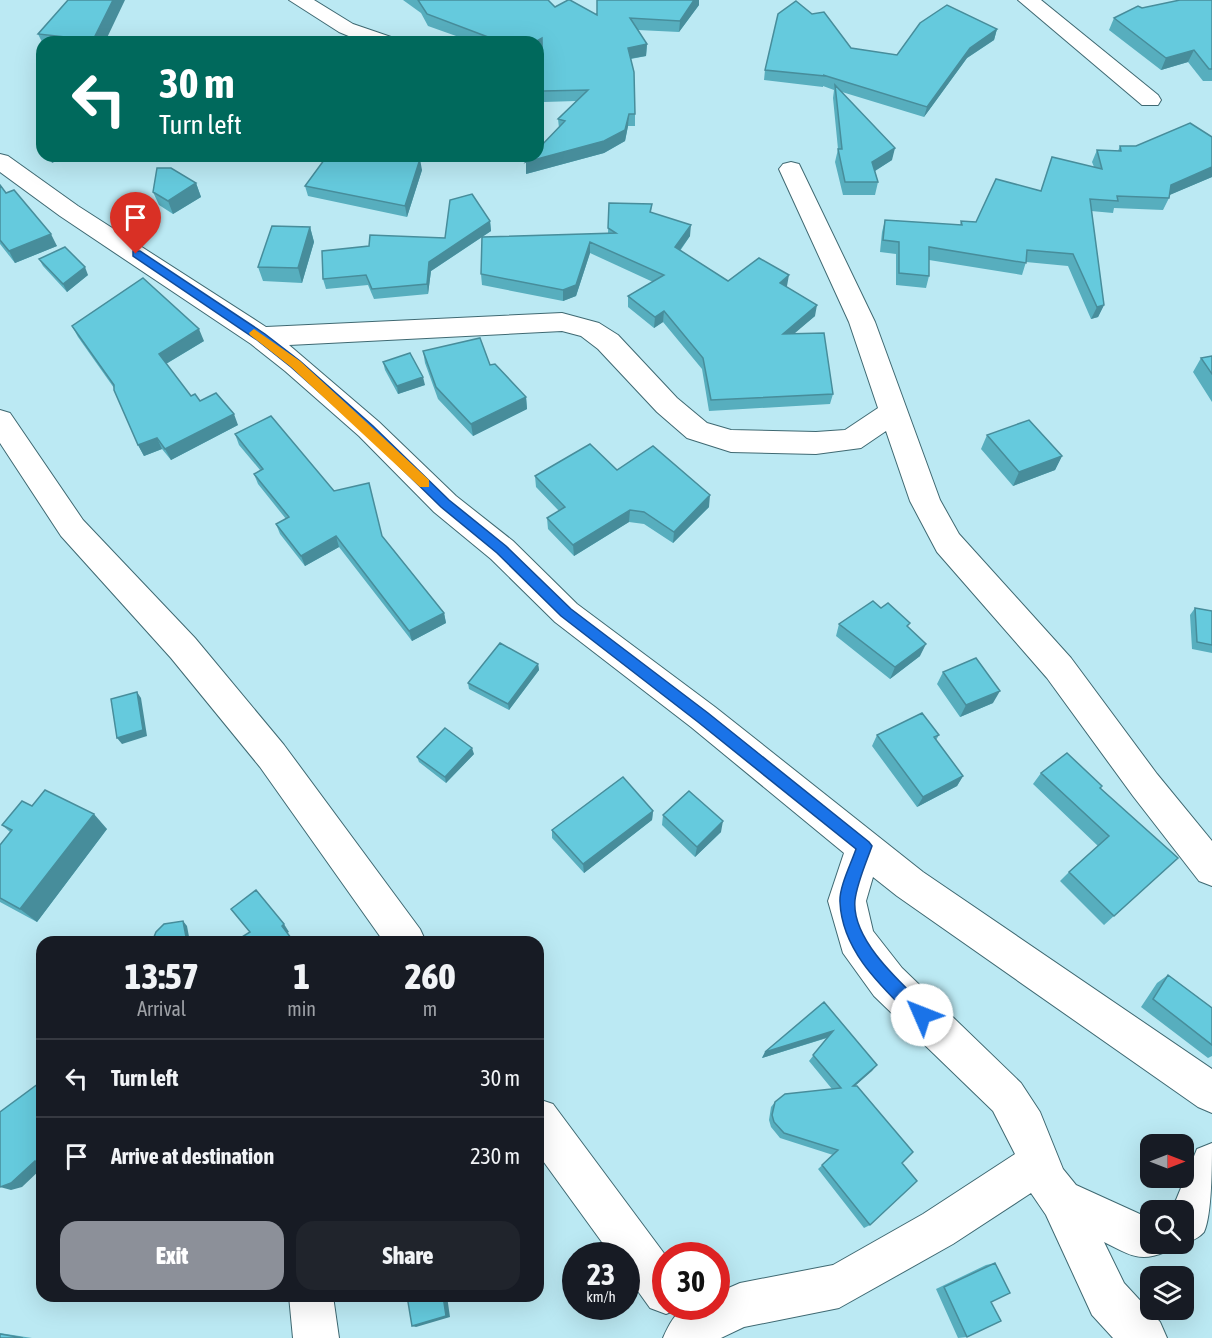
<!DOCTYPE html>
<style>
:root{--surface:#171b24;--page:#20242c;--text:#f1f3f6;--muted:#9ea1a6;--line:#363941;--accent:#8c9099}
body{margin:0;font-family:"Asap Condensed",sans-serif;background:var(--page);color:var(--text);height:100vh;display:flex;flex-direction:column;font-size:22px;white-space:nowrap}
*{box-sizing:border-box;margin:0}
p{font-size:20px;color:var(--muted)}
.icon{flex:none;width:33px;height:33px;fill:none;stroke:currentColor;stroke-width:2;stroke-linecap:round;stroke-linejoin:round}
.map{position:relative;flex:1;overflow:hidden}
.side{position:absolute;left:36px;top:936px;width:508px;height:366px;display:flex;flex-direction:column;background:var(--surface);border-radius:18px;box-shadow:0 6px 24px #0002}
.side>*{flex:none}
.banner{position:absolute;left:36px;top:36px;width:508px;height:126px;border-radius:18px;box-shadow:0 6px 24px #0002;background:#00695c;color:#fff;overflow:hidden}
.needle{width:39px;rotate:90deg}
.controls{position:absolute;left:1140px;top:1134px;display:grid;gap:12px}
.controls a{display:grid;place-items:center;width:54px;height:54px;border-radius:12px;background:var(--surface);box-shadow:0 6px 24px #0002;font-size:30px}
.speed{position:absolute;left:562px;top:1242px;display:flex;gap:12px;font-size:30px;font-weight:700;text-align:center}
.speed>*{display:grid;place-content:center;width:78px;height:78px;border-radius:50%;background:var(--surface);box-shadow:0 6px 24px #0002;line-height:1}
.speed small{font-size:15px;font-weight:400}
.speed .limit{border:9px solid #d22;background:#fff;color:#111}
.pin{position:absolute;display:grid;place-items:center;width:51px;height:51px;color:#fff;margin:-62px -26px;border-radius:50% 50% 50% 0;rotate:-45deg;box-shadow:0 0 6px #0007}
.pin .icon{rotate:45deg}
.me{position:absolute;width:66px;margin:-33px;rotate:314deg;stroke-linejoin:round;filter:drop-shadow(0 0 4px #0008)}
.turn{display:flex;align-items:center;gap:21px;height:126px;padding:0 24px;font-size:27px}
.turn .icon{width:78px;height:78px;stroke-width:2.5}
.turn b{display:block;font-size:42px;line-height:51px}
.eta{display:flex;justify-content:space-evenly;align-items:center;height:102px;text-align:center}
.eta b{font-size:36px;font-weight:800;line-height:42px}
.cta{display:flex;gap:12px;margin-top:auto;padding:12px 24px}
.cta a{flex:1;height:69px;border-radius:18px;background:var(--accent);color:#fff;font-size:24px;font-weight:800;line-height:69px;text-align:center}
.cta a+a{background:var(--page);color:var(--text)}
ul{padding:0;list-style:none}
li{display:flex;align-items:center;gap:18px;height:78px;padding:0 24px;border-top:2px solid var(--line)}
li div{flex:1}
li b{display:block;font-size:22px}
li em{font-style:normal}
.map>svg:first-child{display:block}
.lines{fill:none;stroke-linecap:round;stroke-linejoin:round}
.minor-casing{stroke:#3f6972;stroke-width:2}
.minor{fill:#fff;fill-rule:evenodd}
.wall{fill:#57aebe}
.shaded-wall{fill:#478d9b}
.building{fill:#65cadd;stroke:#478d9b;stroke-width:1.5}
.route{fill:#1a73e8;stroke:#114b97;stroke-width:1.5}
.slow{fill:#f59e0b}
</style>
<div class="map">
<svg width="1212" height="1338" viewBox="0 0 1212 1338">
<rect width="100%" height="100%" fill="#bbe9f3"/>
<g class="lines">
<defs>
<path id="minor" d="M289,0H314L353,24L391,37L394,42H363L339,32Z
M1018,0H1041L1158,95L1161,100L1158,105H1142Z
M0,154L8,156L78,206L266,327L562,313L599,323L618,335L677,398L707,423L731,430L816,432L845,430L878,408L849,322L779,169L783,164L791,162L799,164L875,322L940,500L959,534L1071,658L1157,774L1212,841V886L1199,881L1133,796L1047,678L937,552L910,501L886,431L861,448L816,454L731,452L687,438L657,412L598,349L581,336L562,331L289,345L379,422L456,496L513,541L577,604L715,707L923,872L1212,1069V1113L1198,1107L897,896L873,877L866,901L873,931L902,968L1021,1083L1040,1112L1063,1169L1076,1185L1142,1215H1150V1244H1169L1165,1252C1139,1263 1128,1254 1104,1242L1124,1283L1160,1322L1167,1338H1113L1092,1315L1046,1215L1031,1193L953,1244L839,1308L744,1327L721,1338H663C677,1306 684,1306 717,1306V1293L740,1283L833,1265L923,1214L1015,1154L993,1111L874,996L843,953L828,901L844,853L691,727L555,622L491,559L434,512L359,436L285,371L251,344L60,216L0,172Z
M0,410L10,413L83,520L195,638L284,745L420,929L426,942H384L260,767L171,658L61,536L0,443Z
M538,1099L553,1104L666,1256V1306L682,1308L666,1314L650,1308L627,1276V1256H612L538,1154Z
M1212,1143C1212,1165 1212,1215 1204,1232C1199,1238 1191,1241 1184,1244V1210H1167L1176,1200L1197,1149Z
M289,1296H333L339,1338H293Z"/>
</defs>
<!-- minor casing -->
<use href="#minor" class="minor-casing"/>
<!-- minor -->
<use href="#minor" class="minor"/>
</g>
<!-- wall -->
<path class="wall" d="M403,0H548L555,7L597,15L699,5L679,32L638,30L647,44L646,56L631,59L635,114V126H628L625,141L604,153L526,174L559,128L558,119L576,101L544,102L543,50L538,52V42H473L428,26L421,13Z
M1212,0V81H1203L1188,62L1161,70L1109,30L1114,18L1142,8Z
M997,29L994,40L967,58L924,117L842,92L892,160L875,171L878,182L875,195H843L835,162L838,149L833,98L834,90L823,86V87L764,80L765,70L851,48L897,55Z
M38,34L105,42H42Z
M1212,137V177L1169,195V198L1163,210L1114,208L1113,213L1091,211L1104,305L1098,317L1091,319L1068,266L1026,262L1022,275L929,260V276L926,288L896,285V254L880,252L882,232L885,220L960,225L961,221L976,222L1094,167L1092,162L1097,150L1118,151L1120,146H1136Z
M327,156H409L410,158L422,170L407,217L308,196L305,186Z
M196,183L201,197L173,214L159,205L153,192Z
M0,185L6,193L57,246L15,263L0,244Z
M609,203L652,204L651,212L690,236L680,251L728,281L787,286L786,287L815,316L794,333L833,394L830,404L709,411L702,369L663,322L654,328L628,307V296L653,282L590,253L576,296L563,301L482,285L481,274L608,233Z
M490,221L491,231L431,271L428,294L374,299L368,285L326,289L323,279L445,238Z
M310,227L314,242L302,283L263,281L258,267Z
M39,259L88,275L67,292L43,266Z
M72,326L204,341L166,364L191,396L200,401L238,425L171,460L162,449L144,456L138,445L114,388L78,337Z
M423,351L526,397L527,409L473,436L438,399L425,363Z
M1212,356V402L1193,372L1201,358Z
M383,362L425,385L398,394L385,370Z
M235,434L334,491L382,536L444,613L446,623L412,641L339,547L305,566L280,534L276,524L286,519L258,484L254,474L260,470L239,445Z
M987,435L1062,456L1055,470L1013,486L981,449Z
M617,470L709,507L673,543L644,524L629,522L574,556L548,529L547,518L559,511L536,487L535,476Z
M881,608L908,628L920,656L890,679L836,636L839,624Z
M1195,608L1212,611V653L1192,649L1190,615Z
M538,664L539,670L509,710L469,689L468,683Z
M943,672L993,703L960,717L937,684Z
M877,735H939L936,740L963,776L957,786L917,807L872,746Z
M474,754L446,783L419,762L417,757Z
M1041,773L1100,788L1178,858L1104,925L1060,881L1069,872L1098,846L1033,784Z
M32,806L107,829L37,922L0,902V845L10,832L2,825Z
M653,811L652,820L584,873L552,838V830Z
M663,815L721,832L695,857L662,825Z
M1168,975L1212,1008V1056L1208,1058L1141,1007L1157,983Z
M824,1002L877,1065L855,1086L902,1163L870,1225L864,1228L818,1169L833,1155L780,1138L771,1127L769,1120L771,1107L775,1102L832,1089L809,1061L827,1038L762,1058L765,1052Z
M995,1263L991,1302L967,1337L958,1338L936,1289L986,1265Z
M0,1333L32,1338H0Z"/>
<!-- shaded-wall -->
<path class="shaded-wall" d="M113,0H125L105,42H94L93,40Z
M694,0H699V5L679,32L680,21Z
M997,29L994,40L967,58L924,117L927,107L970,48Z
M542,38L543,49L538,52V42H535Z
M647,44L646,56L628,59V48Z
M1194,50L1188,62L1161,70L1166,58Z
M629,114L628,126L625,141L604,153L526,174V162Z
M895,148L892,160L870,174L872,162Z
M49,156H67L52,163Z
M420,159L422,170L407,217L405,206Z
M1212,167V177L1165,197L1171,185Z
M196,183L201,197L173,214L168,201Z
M490,221L491,231L431,271L428,294L427,284L429,262Z
M691,225L690,236L674,258L675,247Z
M310,227L314,242L302,283L298,268Z
M51,234L57,246L15,263L9,251Z
M590,242V253L576,296L563,301V290Z
M85,267L88,275L67,292L63,284Z
M789,275L787,286L778,293L780,283Z
M817,305L815,316L781,345L783,334Z
M1104,305L1098,317L1091,319L1097,307Z
M664,311L663,322L654,328L655,317Z
M199,329L204,341L164,365L159,354Z
M423,377L425,385L398,394L397,386Z
M526,397L527,409L473,436L471,424Z
M234,414L238,425L171,460L165,449Z
M157,438L162,449L144,456L138,445Z
M1062,456L1055,470L1013,486L1019,472Z
M710,495L709,507L673,543L674,532Z
M630,510L629,522L574,556L573,545Z
M336,536L339,547L305,566L301,556Z
M444,613L446,623L412,641L409,631Z
M926,644L920,656L890,679L895,667Z
M538,664L539,670L509,710L508,704Z
M1000,691L993,703L960,717L966,705Z
M137,692L141,698L147,736L122,744L117,738Z
M472,748L474,754L446,783L445,777Z
M963,776L957,786L917,807L923,797Z
M653,811L652,820L584,873L583,864Z
M94,814L107,829L37,922L20,909Z
M723,821L721,832L695,857L697,847Z
M183,921L187,926L190,942H187Z
M284,924L289,932L287,933L282,926Z
M833,1031L829,1037L762,1058L765,1052Z
M877,1065L872,1071L848,1092L853,1086Z
M35,1161L42,1163V1168L22,1187L11,1190L0,1187Z
M443,1296H447L450,1317L416,1327L412,1326Z"/>
<!-- building -->
<path class="building" d="M68,0H113L93,40L38,34Z
M418,0H548L555,7L568,0H570L597,15V0H694L680,21L630,18L647,44L628,48L634,72L635,114H629L625,130L604,141L526,162L532,156H538V149L565,121L558,119L588,90L543,91L542,38L535,42H498L488,37L427,14Z
M1180,0H1212V69H1209L1194,50L1166,58L1114,18L1138,6L1142,8Z
M796,1L812,14L824,12L851,48L897,55L920,23L947,5L997,29L970,48L927,107L823,75L825,76L765,70L778,14Z
M835,85L895,148L872,162L878,182H845L838,149H842Z
M1190,123L1212,137V167L1171,185L1169,198L1117,196L1118,201L1090,199L1104,305L1097,307L1073,254L1027,250L1026,263L929,247V276L899,273V242L883,240L885,220L962,225L961,221L976,222L996,179L1041,191L1052,157L1102,169L1097,150L1121,151L1120,146H1136Z
M327,156H408L407,158L420,159L405,206L305,186Z
M157,168H171L196,183L168,201L153,192Z
M0,185L6,193L14,190L51,234L9,251L0,240Z
M472,194L490,221L429,262L427,284L372,289L366,275L323,279L322,251L369,246L370,235L445,238L450,200Z
M609,203L652,204L650,212L691,225L675,247L728,281L759,258L789,275L780,283L817,305L783,334L824,333L833,394L711,400L703,358L664,311L655,317L628,296L664,275L590,242L576,285L563,290L481,274L482,237L616,233L608,228Z
M272,226L310,227L298,268L258,267Z
M65,247L85,267L63,284L39,259Z
M143,278L199,329L159,354L191,396L195,394L200,401L216,393L234,414L165,449L157,438L138,445L114,390V385L72,326Z
M480,338L490,365L495,364L526,397L471,424L436,387L423,351Z
M410,353L423,377L397,386L383,362Z
M1212,356V374L1201,358Z
M271,416L334,491L369,483L382,536L444,613L409,631L336,536L301,556L276,524L289,517L254,474L263,469L235,434Z
M1029,420L1062,456L1019,472L987,435Z
M590,444L617,470L653,446L710,495L674,532L644,512L630,510L573,545L547,518L565,507L535,476Z
M873,601L881,608L888,603L910,623L907,626L926,644L895,667L839,624Z
M1195,608L1212,611V645L1197,642Z
M500,643L538,664L508,704L468,683Z
M976,658L1000,691L966,705L943,672Z
M137,692L143,730L117,738L111,699Z
M922,713L939,735L934,737L963,776L923,797L877,735Z
M445,728L472,748L445,777L417,757Z
M1067,753L1102,786L1100,788L1178,858L1114,916L1069,872L1109,836L1041,773Z
M623,777L653,811L583,864L552,830Z
M45,790L94,814L20,909L0,898V845L12,830L2,825L22,801L32,806Z
M689,791L723,821L697,847L663,815Z
M256,890L284,924L282,926L294,942H234L250,932L231,909Z
M183,921L187,942H152L156,932L164,924Z
M1168,975L1212,1008V1045L1153,999Z
M824,1002L877,1065L853,1086H857L913,1152L902,1163L917,1181L870,1225L822,1165L838,1150L784,1133L774,1122L772,1115L775,1102L785,1094L841,1088L813,1055L833,1031L765,1052Z
M42,1081V1163L38,1167L35,1161L11,1183L0,1187V1112Z
M995,1263L1010,1293L991,1302L1001,1321L967,1337L944,1287Z
M407,1296H443L446,1316L412,1326Z
M0,1334L23,1338H0Z"/>
<!-- route -->
<path class="route" d="M133,251H140L265,334L300,361L373,426L449,500L506,546L571,609L708,713L869,842L872,846C866,863 857,883 855,900C851,940 902,984 928,1009L930,1015L928,1021L922,1023L916,1021C883,988 842,952 840,902C839,887 851,864 856,849L698,722L561,616L497,553L441,507L365,433L291,367L257,340L133,256Z"/>
<!-- slow -->
<path class="slow" d="M254,329L300,361L429,480V487H420L291,367L250,335L249,333Z"/>
</svg>
<div class="controls">
<a><svg class="needle" viewBox="-14 -14 28 28"><path d="M0-13l5 13h-10z" fill="#e53935"/><path d="M0 13l5-13h-10z" fill="#9ea1a6"/></svg></a>
<a><svg class="icon" aria-label="search" viewBox="0 0 24 24"><circle cx="10" cy="10" r="6"/><path d="M15 15l6 6"/></svg></a>
<a><svg class="icon" aria-label="layers" viewBox="0 0 24 24"><path d="M12 4l9 5-9 5-9-5zM3 14l9 5 9-5"/></svg></a>
</div>
<div class="speed"><div>23<small>km/h</small></div><div class="limit">30</div></div>
<div class="pin" style="left:136px;top:254px;background:#d93025"><svg class="icon" aria-label="arrive" viewBox="0 0 24 24"><path d="M6 21V4h12l-3 4 3 4H6"/></svg></div>
<svg class="me" style="left:922px;top:1015px" viewBox="-20 -20 40 40"><circle r="19" fill="#fff"/><path d="M0-13L10 11 0 6-10 11z" fill="#1a73e8"/></svg>
<div class="banner">
<div class="turn"><svg class="icon" aria-label="left" viewBox="0 0 24 24"><path d="M17 20v-9H6M10 6l-5 5 5 5"/></svg><div><b>30 m</b>Turn left</div></div>
</div>
<section class="side">
<div class="eta">
<div><b>13:57</b><p>Arrival</p></div>
<div><b>1</b><p>min</p></div>
<div><b>260</b><p>m</p></div>
</div>
<ul>
<li><svg class="icon" aria-label="left" viewBox="0 0 24 24"><path d="M17 20v-9H6M10 6l-5 5 5 5"/></svg><div><b>Turn left</b></div><em>30 m</em></li>
<li><svg class="icon" aria-label="arrive" viewBox="0 0 24 24"><path d="M6 21V4h12l-3 4 3 4H6"/></svg><div><b>Arrive at destination</b></div><em>230 m</em></li>
</ul>
<div class="cta"><a>Exit</a><a>Share</a></div>
</section>
</div>
